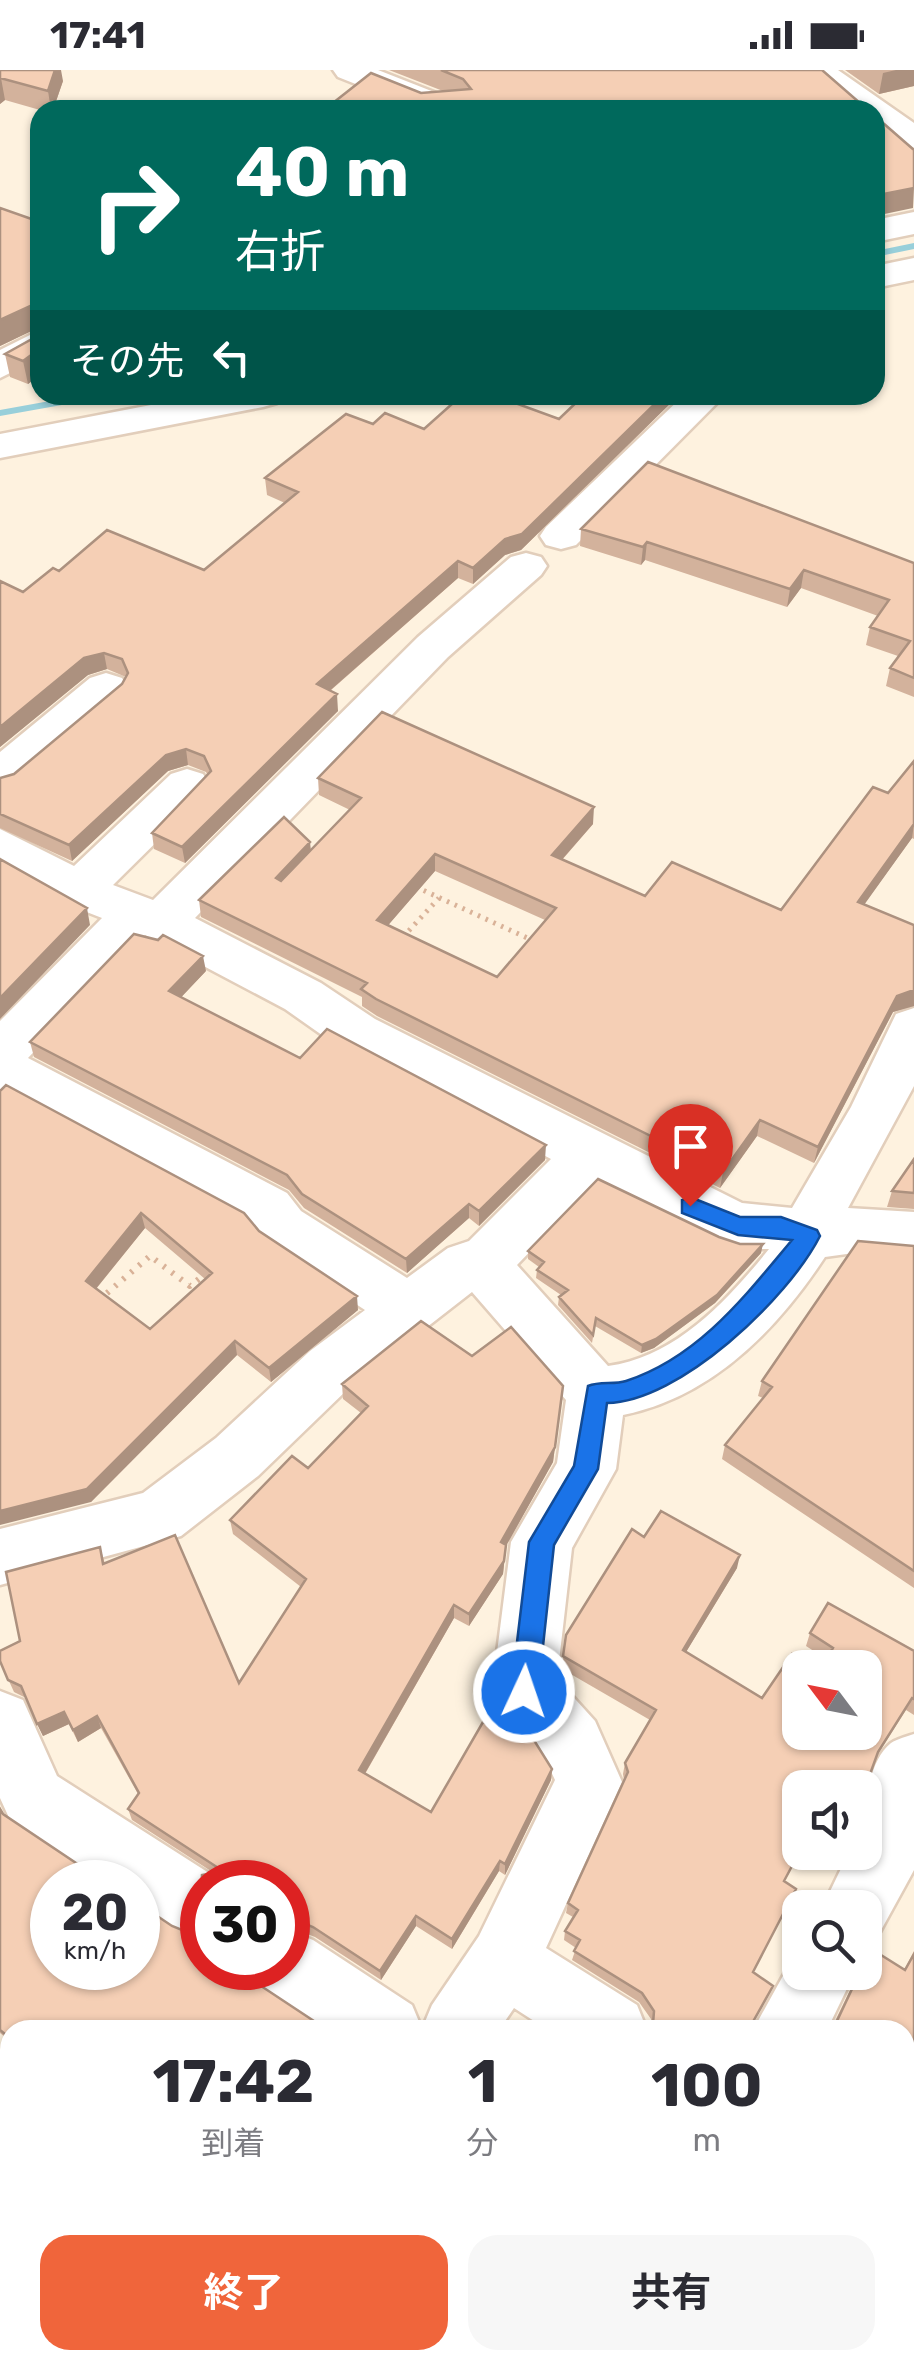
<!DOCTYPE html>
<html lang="ja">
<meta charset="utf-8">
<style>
:root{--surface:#fff;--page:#f7f7f7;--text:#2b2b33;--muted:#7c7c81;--accent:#f0653b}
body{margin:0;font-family:Rubik,"Noto Sans JP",sans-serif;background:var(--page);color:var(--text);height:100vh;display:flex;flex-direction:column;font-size:38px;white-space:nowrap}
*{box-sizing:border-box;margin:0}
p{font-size:32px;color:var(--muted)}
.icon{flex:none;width:55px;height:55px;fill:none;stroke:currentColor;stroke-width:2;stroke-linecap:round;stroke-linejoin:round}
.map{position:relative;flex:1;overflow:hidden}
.side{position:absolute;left:0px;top:1950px;width:915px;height:350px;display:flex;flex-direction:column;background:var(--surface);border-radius:30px 30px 0 0;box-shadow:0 2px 8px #0004}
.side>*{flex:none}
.guide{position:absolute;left:30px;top:30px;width:855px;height:305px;border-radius:30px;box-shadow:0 2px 8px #0004;background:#00695c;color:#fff;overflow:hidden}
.needle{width:65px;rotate:302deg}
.buttons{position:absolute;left:782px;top:1580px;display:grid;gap:20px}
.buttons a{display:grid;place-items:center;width:100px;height:100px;border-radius:20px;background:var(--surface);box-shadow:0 2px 8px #0004;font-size:50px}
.speed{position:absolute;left:30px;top:1790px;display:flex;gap:20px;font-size:50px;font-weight:700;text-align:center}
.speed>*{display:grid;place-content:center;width:130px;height:130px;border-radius:50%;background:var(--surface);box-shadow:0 2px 8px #0004;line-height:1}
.speed small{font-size:25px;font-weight:400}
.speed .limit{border:15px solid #d22;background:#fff;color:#111}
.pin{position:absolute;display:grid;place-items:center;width:85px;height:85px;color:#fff;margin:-102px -42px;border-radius:50% 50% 50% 0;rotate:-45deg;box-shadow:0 0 10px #0007}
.pin .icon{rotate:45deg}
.me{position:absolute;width:110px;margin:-55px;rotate:3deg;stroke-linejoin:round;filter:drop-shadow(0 0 8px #0008)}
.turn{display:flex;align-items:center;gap:35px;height:210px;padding:0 40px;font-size:45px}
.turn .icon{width:130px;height:130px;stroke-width:2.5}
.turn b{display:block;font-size:70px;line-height:85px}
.then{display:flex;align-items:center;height:95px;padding:0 40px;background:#0003;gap:20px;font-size:38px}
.eta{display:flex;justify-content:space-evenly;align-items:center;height:170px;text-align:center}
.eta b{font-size:60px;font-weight:700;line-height:70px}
.button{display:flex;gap:20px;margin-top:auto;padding:20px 40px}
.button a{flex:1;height:115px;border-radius:30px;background:var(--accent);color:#fff;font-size:40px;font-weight:700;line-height:115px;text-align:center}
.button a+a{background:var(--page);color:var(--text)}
.status{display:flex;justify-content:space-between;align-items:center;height:70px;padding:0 50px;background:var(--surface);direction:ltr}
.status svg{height:28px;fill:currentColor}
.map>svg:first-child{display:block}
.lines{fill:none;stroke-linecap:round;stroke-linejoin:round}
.stream{fill:#98cfda;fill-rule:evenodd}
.minor-casing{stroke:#e2cebb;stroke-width:5}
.path-far1{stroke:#d9b298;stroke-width:5;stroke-dasharray:2.5 6;stroke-linecap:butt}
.path{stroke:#d9b298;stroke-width:6;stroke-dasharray:2.5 8;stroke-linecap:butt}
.minor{fill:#fff;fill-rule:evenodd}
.wall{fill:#d3b29c;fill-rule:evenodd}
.shaded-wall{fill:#ac917f}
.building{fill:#f5cfb5;stroke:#ac917f;stroke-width:2.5;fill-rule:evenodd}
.route{fill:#1a73e8;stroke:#114b97;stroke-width:2.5}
</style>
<div class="status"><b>17:41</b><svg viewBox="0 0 49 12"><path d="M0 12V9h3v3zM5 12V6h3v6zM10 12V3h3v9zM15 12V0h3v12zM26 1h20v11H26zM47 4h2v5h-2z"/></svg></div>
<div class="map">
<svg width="914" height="2300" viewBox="0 0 914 2300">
<rect width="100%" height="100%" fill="#fef2df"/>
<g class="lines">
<!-- stream -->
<path class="stream" d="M914,173V179L875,187V181Z
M83,325H106L101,328L0,346V340Z"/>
<defs>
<path id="minor" d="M333,0H378L462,33L467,40H421L338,7Z
M801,0H838L914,53V78L875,56V40H852Z
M914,142V164L875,172V150Z
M914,188V210L875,218V196Z
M40,260V288L0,308V280Z
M203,325H282L277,333L263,337L0,388V364Z
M684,325H725L576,475L561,479L546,475L540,466L546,457Z
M526,483L541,487L547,496L541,505L448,587L195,848L321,913L375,949L742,1133L792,1138L851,1037L896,944L914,938V1016L848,1138L914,1142V1188L861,1182L825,1187C777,1260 712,1327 623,1345L616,1399L572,1478L557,1609L595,1651L622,1712L546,1878L637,1935L647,1960H548L514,1938L499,1960H324L263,1920L254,1898H288V1860L313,1870L412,1935L422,1959L432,1935L479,1866L555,1710C541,1675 507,1656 492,1622L511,1472L557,1393L566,1330L472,1222L350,1317L258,1406L181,1466L0,1515V1459L143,1423L216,1368L310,1281L365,1240L263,1173L249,1155L0,1021V951L102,848L61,832L0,798V759L74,796L171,704L187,699L203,704L210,715L203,726L113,815L153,830L418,567L511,487ZM145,865L285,939L339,977L551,1089L469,1171L448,1178L407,1208L301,1141L287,1123L28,988ZM596,1113L719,1172L738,1179H769C728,1230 676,1287 608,1296L517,1195Z
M106,603L122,608L128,618L122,628L16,718L0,723V682L90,608Z
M0,1621L23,1630L57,1706L223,1812H202V1873L178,1863L138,1836V1812H101L11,1752L0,1728Z
M914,1664V1800L880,1862L865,1869V1838H822L849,1782H865C865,1751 863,1696 891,1673C897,1669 908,1666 914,1664Z
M800,1875V1902H855L827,1960H753Z
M905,2109L914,2112V2189L905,2186Z
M207,2290H287L283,2300H203Z"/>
</defs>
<!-- minor casing -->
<use href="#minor" class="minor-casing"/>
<!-- path-far1 -->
<path class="path-far1" d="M416,817L536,872
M403,867L439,828"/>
<!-- path -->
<path class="path" d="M99,1230L150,1186L190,1216L209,1201"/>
<!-- minor -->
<use href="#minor" class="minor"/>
</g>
<!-- wall -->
<path class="wall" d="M0,0L63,11L53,40H40L5,30L0,34Z
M389,0H822L421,23L443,21Z
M845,0H914V16L879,24Z
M0,138L40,152V305L28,314L10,307L5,284L39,265V257L0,276Z
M584,325H679L521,480L505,485L473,514L458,508L330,621L338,641L185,793L154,779L152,763L207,704L206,702L188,695L168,701L72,791L0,758V708L14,704L122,614L126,607L107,599L88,605L0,677V511L23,522L59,501L204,500L285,433L267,425L265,408L373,354L424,359L559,349Z
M581,459L914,493V627L886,616L890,598L898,586L866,575L870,557L878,546L801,518L787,537L645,490L641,495L580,476Z
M914,691V769L912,768L864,834L914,855V936L893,942L814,1093L757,1066L720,1118L377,946L362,936V927L201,847L199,830L311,780L350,740L319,725L318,708L593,754L562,790L645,826L781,840L888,723ZM435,801L545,850L497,907L388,855Z
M206,901L181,927L300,988L545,1090L479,1156L469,1148L407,1203L304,1138L289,1120L34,987L30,972Z
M0,1021L259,1161L358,1240L271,1312L237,1285L91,1432ZM145,1158L205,1209L150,1259L96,1219Z
M914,1089V1139L887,1137L892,1121Z
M719,1167L761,1183L715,1233L654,1278L641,1283L595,1256L592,1273L558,1235L559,1227L561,1225L536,1208L537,1200L539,1197L528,1189V1181Z
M914,1176V1518L722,1389L725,1375L763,1328L758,1326L762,1311Z
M421,1251L472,1286L511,1257L563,1316L553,1392L506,1476L503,1504L469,1556L454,1548L365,1704L431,1742L483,1652L495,1658L499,1650L532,1667L552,1699L551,1710L505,1805L499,1801L452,1879L416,1856L381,1910L315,1867L289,1857L288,1858V1812H202V1898H252L258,1914L320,1955H345L346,1960H10V1971L0,1963V1737L4,1745L94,1805H130L133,1812H52V1898H138V1833L172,1856L199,1867L202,1805L214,1803L132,1750L128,1739L138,1724L101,1658L78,1672L69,1654L43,1666L26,1628L14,1622L0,1591V1581L20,1571L6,1502L100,1477L105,1494L175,1465L239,1613L301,1517L233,1464L230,1450L292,1386L308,1398L361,1343L343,1329L342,1314Z
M644,1467L737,1498L686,1582L800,1662L826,1589L806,1576L810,1563L914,1581V1645L906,1640L876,1687L865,1718H840L835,1715L784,1812L753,1902L754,1950L757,1955L834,1953L858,1904L857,1902L904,1900L914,1881V2108L651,1954V1949L639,1932L572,1890L576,1878L564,1870L565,1861L573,1847L566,1843L568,1833L624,1710L623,1704L625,1693L650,1650L562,1599L566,1565Z
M905,2148L909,2183L914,2184V2277L905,2271Z"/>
<!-- shaded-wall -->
<path class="shaded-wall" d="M55,0H61L63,11L53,40H51L48,21Z
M896,0H914V16L879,24L883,3Z
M0,8H1L5,30L0,34Z
M914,118L913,138L875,146V135L878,125Z
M37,233L40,257L0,276V250Z
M38,280L40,305L28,314L23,291Z
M664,325H679L521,480L505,485L473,514V498Z
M647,472L645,490L641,495L643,477Z
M458,491V508L318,631L317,614Z
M804,500L801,518L787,537L790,519Z
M104,583L107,599L88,605L0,677V657L84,588Z
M337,624L338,641L185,793L182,777Z
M186,679L188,695L168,701L72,791L69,775L166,685Z
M594,737L593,754L551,802L552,785Z
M914,754L912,768L854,849L858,832Z
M310,772L312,790L278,825L276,808Z
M435,784V801L378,867L377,850Z
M87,838L90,855L0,949V928Z
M203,886L206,901L172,937L169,921Z
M914,920V936L893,942L814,1093L818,1077L897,926Z
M760,1050L757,1066L720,1118L723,1102Z
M546,1075L545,1090L479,1156V1141Z
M469,1134V1148L407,1203L406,1189Z
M141,1143L145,1158L90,1226L86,1211Z
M763,1174L761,1183L715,1233L654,1278L641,1283L642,1275Z
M357,1226L358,1240L271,1312L269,1298Z
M235,1271L237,1285L91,1432L0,1455V1441Z
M563,1316L553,1392L506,1476L503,1504L469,1556V1544L501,1472Z
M740,1485L737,1498L680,1592L683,1580Z
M454,1535V1548L360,1712L359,1700Z
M64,1642L69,1654L43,1666L37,1654Z
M97,1646L101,1658L78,1672L73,1660Z
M552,1699L551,1710L505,1805V1794Z
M500,1791L499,1801L452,1879V1869Z
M416,1846V1856L381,1910L380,1901Z
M63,2290H72L65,2300H56Z
M198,2290H203L201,2300H196Z"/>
<!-- building -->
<path class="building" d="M0,0H55L48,21L0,8Z
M441,0H822L868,40H324L371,3L421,23L471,19L463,9Z
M875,46L914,80V118L878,125L875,135Z
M0,138L40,152V280H38L23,291L5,284L39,265L37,233L0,250Z
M462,325H493L559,349L584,325H664L522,464L505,469L473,498L458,491L317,614L337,624L182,777L152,763L211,701L204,686L186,679L166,685L69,775L0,744V708L14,704L122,614L128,603L122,589L104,583L84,588L0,657V511L23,522L53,498L59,501L107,460L204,500L298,422L265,408L346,344L373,354L385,343L424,359Z
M648,392L914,493V608L890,598L910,571L870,557L889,530L804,500L790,519L647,472L643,477L581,459Z
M382,642L594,737L552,785L645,826L672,792L781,840L873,717L888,723L914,691V754L858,832L914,855V920L897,926L818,1077L760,1050L723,1102L376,929L361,919L367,913L199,830L284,747L310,772L276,808L281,811L361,728L318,708ZM435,784L556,838L497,907L377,850Z
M0,789L87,838L0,928Z
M134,864L158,870L163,865L203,886L169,921L300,988L327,959L546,1075L479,1141L469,1134L406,1189L302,1124L287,1105L30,972Z
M6,1015L244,1143L259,1161L357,1226L269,1298L235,1271L87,1419L0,1441V1021ZM141,1143L212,1203L150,1259L86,1211Z
M914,1089V1123L892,1121Z
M598,1109L719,1167L740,1174H763L717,1225L656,1269L642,1275L596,1248L593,1265L559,1227L568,1220L537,1200L544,1192L528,1181Z
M858,1171L914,1176V1501L725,1375L772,1317L762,1311Z
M421,1251L472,1286L511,1257L563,1316L555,1377L501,1472L506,1475L504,1491L469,1544L454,1535L359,1700L431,1742L483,1652L495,1658L499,1650L532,1667L552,1699L505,1794L500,1791L452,1869L416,1846L380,1901L313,1857L288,1847V1812H202V1898H252L258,1914L320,1955H345L342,1960H10V1968L0,1960V1739L3,1744L94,1805H130V1812H52V1898H138V1833L172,1856L199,1867L202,1805L223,1801L128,1739L139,1723L97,1646L73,1660L64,1642L37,1654L21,1616L8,1610L0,1591V1581L20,1571L6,1502L100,1477L103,1494L175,1465L239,1613L306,1509L230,1450L292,1386L308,1398L368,1336L342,1314Z
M661,1441L740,1485L683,1580L762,1628L792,1584L814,1598H800V1662H865V1598H821L833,1578L810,1563L828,1533L914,1581V1629L912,1628L878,1682L865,1718L840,1703L833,1718H800V1781L784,1811L796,1819L753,1902L773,1916L754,1950L757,1955L836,1953L860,1902H865V1875L905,1900L914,1884V2099L908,2103V2132L905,2137V1960H644L646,1955L653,1954L654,1941L642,1923L574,1881L580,1870L565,1861L578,1840L568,1833L628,1702L625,1693L656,1640L563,1586L566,1565L632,1459L644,1467Z
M10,2046V2063L2,2056Z
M905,2148L908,2151L909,2183L914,2184V2268L905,2261Z
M10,2171V2290H63L56,2300H0V2185Z
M177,2290H198L196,2300H190Z
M309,2290H386L381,2300H323Z
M409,2290H481L494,2300H421Z
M532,2290H558L571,2300H526Z
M649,2290H810L805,2300H643Z"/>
<!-- route -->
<path class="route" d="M690,1127L740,1147H781L817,1160L820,1166C788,1229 679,1332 607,1333L598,1399L554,1475L538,1622L534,1630L524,1634L515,1630L511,1622L529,1472L574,1396L588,1316C600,1311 614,1315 626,1311C699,1287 745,1226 792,1170L738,1165L682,1143V1130Z"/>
</svg>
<div class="buttons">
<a><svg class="needle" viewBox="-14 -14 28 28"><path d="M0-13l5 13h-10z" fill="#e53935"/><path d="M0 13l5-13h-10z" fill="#7c7c81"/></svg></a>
<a><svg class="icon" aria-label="sound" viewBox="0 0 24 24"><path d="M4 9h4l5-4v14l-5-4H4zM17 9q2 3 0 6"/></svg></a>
<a><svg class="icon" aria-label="search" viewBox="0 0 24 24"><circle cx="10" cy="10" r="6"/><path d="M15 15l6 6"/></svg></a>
</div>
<div class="speed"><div>20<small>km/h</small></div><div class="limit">30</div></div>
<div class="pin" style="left:690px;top:1136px;background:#d93025"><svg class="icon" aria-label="arrive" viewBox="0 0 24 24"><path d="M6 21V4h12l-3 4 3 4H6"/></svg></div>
<svg class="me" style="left:524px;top:1622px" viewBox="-20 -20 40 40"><circle r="17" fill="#1a73e8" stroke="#fff" stroke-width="3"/><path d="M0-11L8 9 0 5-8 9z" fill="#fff"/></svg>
<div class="guide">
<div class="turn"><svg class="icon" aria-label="right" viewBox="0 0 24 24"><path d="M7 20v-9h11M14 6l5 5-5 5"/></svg><div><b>40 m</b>右折</div></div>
<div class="then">その先<svg class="icon" aria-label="left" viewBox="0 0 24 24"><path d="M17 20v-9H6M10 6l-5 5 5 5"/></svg></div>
</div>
<section class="side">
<div class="eta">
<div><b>17:42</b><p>到着</p></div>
<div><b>1</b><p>分</p></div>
<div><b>100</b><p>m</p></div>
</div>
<div class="button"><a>終了</a><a>共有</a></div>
</section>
</div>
